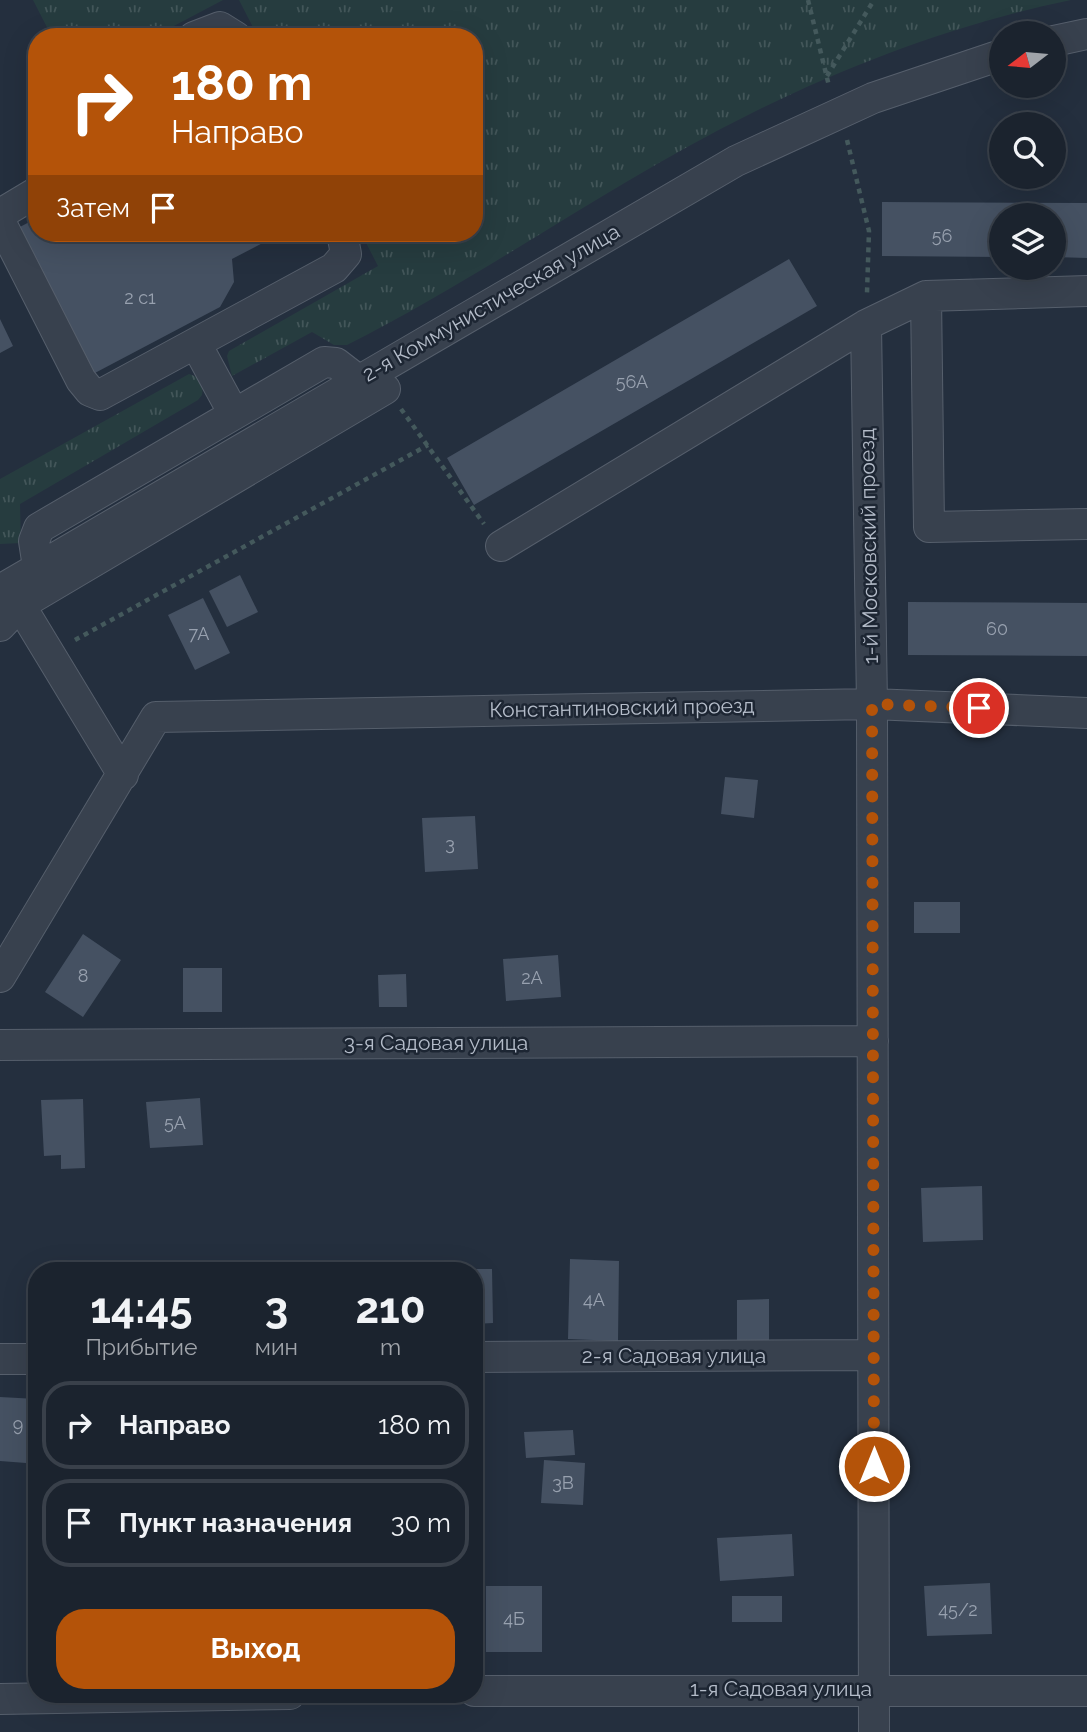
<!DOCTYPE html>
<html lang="ru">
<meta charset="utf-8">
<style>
:root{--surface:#1b232e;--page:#282f3a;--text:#f1f3f6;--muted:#a0a4aa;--line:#39404a;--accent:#b45309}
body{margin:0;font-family:Raleway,sans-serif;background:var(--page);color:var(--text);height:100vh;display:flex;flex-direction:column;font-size:26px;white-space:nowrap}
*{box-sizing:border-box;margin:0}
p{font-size:23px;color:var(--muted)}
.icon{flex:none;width:38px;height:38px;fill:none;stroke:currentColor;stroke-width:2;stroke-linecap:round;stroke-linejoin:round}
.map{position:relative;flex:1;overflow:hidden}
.details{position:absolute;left:28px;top:1262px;width:455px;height:441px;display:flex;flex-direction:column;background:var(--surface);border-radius:28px;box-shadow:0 7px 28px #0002,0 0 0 2px var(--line)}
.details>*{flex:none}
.guide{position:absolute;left:28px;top:28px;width:455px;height:214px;border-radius:28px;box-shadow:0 7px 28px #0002,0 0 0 2px var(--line);background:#b45309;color:#fff;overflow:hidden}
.needle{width:46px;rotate:254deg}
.buttons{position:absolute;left:989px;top:21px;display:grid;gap:14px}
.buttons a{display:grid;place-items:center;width:77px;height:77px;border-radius:50%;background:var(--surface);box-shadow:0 7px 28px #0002,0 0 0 2px var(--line);font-size:35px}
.pin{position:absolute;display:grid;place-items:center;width:60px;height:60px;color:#fff;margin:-30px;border:4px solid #fff;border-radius:50%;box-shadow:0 2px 7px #0007}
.me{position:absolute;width:77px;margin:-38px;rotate:0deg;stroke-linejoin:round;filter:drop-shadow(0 0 5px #0008)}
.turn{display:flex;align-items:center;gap:24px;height:147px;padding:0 28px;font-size:32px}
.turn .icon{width:91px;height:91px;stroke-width:2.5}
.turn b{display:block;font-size:49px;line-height:60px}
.then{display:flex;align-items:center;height:66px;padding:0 28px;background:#0003;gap:14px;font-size:26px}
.eta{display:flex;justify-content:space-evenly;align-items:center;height:119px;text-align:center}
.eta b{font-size:42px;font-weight:700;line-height:49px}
.primary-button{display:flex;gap:14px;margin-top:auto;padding:14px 28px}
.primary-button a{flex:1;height:80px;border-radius:28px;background:var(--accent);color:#fff;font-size:28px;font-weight:700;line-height:80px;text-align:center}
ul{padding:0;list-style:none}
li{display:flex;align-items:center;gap:21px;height:88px;margin:0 14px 10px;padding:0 14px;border:4px solid var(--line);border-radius:28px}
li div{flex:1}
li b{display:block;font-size:26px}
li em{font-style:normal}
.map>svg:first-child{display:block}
.grass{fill:url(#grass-tufts)}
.building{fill:#455162}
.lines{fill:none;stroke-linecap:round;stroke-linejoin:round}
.minor-casing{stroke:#565f6c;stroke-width:32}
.path{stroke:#44595c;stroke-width:4.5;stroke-dasharray:5 5;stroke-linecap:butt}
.minor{stroke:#38414e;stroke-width:30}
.route{stroke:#b45309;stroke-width:12;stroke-dasharray:0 21.6}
.labels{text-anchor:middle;stroke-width:5;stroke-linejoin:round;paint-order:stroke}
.number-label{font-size:18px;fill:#98a1af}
.street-label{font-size:21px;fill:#b4bcc9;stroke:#1d2633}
</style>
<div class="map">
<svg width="1087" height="1732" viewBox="0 0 1087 1732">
<defs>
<pattern id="grass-tufts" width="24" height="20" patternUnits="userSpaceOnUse" patternTransform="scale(1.75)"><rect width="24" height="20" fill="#263c3f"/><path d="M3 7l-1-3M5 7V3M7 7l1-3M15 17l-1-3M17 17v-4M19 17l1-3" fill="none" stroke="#435659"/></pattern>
</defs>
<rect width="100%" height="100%" fill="#242f3e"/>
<!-- grass -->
<path class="grass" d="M33,0H223L153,37H52Z
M239,0H1071C960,23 853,63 752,113C612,182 486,275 347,345H334L312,332L232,376L227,356L229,351L378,266L361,233H474V37H258Z
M189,374C199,376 204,386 202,395L198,400L20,504L21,543L0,544V479Z"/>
<!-- building -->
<path class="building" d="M882,202L1087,203V258L1054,257V215H1001V257L882,256Z
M37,218V233H282L232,259L234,282L220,307L93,374L16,229Z
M789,259L817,306L474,505L447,458Z
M0,319L13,346L0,353Z
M240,575L258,612L227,627L209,591Z
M203,598L230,653L195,670L168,615Z
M908,602L1087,603V656L908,655Z
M725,777L758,780L754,818L721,814Z
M475,816L478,869L425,872L422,818Z
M914,902H960V933H914Z
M83,934L121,960L83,1017L45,992Z
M558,955L561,997L506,1001L503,959Z
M183,968H222V1012H183Z
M406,974L407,1007H379L378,975Z
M200,1098L203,1145L150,1148L146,1102Z
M83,1099L85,1168L61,1169V1155L44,1156L41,1100Z
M982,1186L983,1240L923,1242L921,1188Z
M570,1259L619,1261L618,1341L568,1339Z
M474,1269H492L493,1323L474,1324Z
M769,1299V1347H737V1300Z
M0,1397L37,1399V1452L27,1451L26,1463L0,1461Z
M573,1430L575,1455L526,1458L524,1432Z
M544,1460L585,1463L583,1505L541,1503Z
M792,1534L794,1576L720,1581L717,1538Z
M28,1563H37V1639H28Z
M990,1583L992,1634L927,1636L924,1586Z
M486,1586H542V1652H486Z
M732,1596H782V1622H732Z"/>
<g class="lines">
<defs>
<path id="minor" d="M194,37L220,27L236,37
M1054,41L1087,34
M37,192L7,210L1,219L2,225L81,380L90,391L100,395L334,268L346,254L342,233
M926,296L929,527L1087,524
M866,325L872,704L874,1732
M196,344L234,414
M501,546L866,325L926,296L1087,291
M38,567L34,541L39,528L324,362L336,363L358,380
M0,590L736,161L873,98L1001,55
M0,626L20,605
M123,775L20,605L385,389
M0,977L156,717L872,704L1087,713
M0,1045L873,1041
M474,1357L873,1355
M0,1359H37
M474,1691H1087
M0,1699L290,1694"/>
</defs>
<!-- minor casing -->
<use href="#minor" class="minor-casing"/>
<!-- path -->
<path class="path" d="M808,0L829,86
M827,76L874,0
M847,140L869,231L867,293
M401,409L484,524
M75,640L428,445"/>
<!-- minor -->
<use href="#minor" class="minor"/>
</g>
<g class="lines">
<!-- route -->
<path class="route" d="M874,1466L872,704L979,708"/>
</g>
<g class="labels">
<!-- number labels -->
<g class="number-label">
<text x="942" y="242">56</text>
<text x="140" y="304">2 с1</text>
<text x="632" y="388">56А</text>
<text x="997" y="635">60</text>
<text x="199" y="640">7А</text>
<text x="450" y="850">3</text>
<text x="83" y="982">8</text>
<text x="532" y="984">2А</text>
<text x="175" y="1129">5А</text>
<text x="594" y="1306">4А</text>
<text x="18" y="1431">9</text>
<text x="563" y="1489">3В</text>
<text x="958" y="1616">45/2</text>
<text x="514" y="1625">4Б</text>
</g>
<!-- street labels -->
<g class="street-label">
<text transform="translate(491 303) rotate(-30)" y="7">2-я Коммунистическая улица</text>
<text transform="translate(869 546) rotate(-91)" y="7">1-й Московский проезд</text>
<text transform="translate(622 708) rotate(-1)" y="7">Константиновский проезд</text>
<text x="436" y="1050">3-я Садовая улица</text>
<text x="674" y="1363">2-я Садовая улица</text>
<text x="781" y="1696">1-я Садовая улица</text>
</g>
</g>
</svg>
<div class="buttons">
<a><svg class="needle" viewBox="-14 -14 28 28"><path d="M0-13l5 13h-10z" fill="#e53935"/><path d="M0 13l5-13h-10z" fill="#a0a4aa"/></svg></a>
<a><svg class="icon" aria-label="search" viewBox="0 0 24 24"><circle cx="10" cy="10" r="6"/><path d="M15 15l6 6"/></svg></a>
<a><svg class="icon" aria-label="layers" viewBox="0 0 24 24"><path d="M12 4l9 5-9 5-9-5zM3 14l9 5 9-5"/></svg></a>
</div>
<div class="pin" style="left:979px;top:708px;background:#d93025"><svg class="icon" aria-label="arrive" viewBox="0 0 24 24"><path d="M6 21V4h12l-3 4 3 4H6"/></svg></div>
<svg class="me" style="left:874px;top:1466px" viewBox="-20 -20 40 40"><circle r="17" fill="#b45309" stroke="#fff" stroke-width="3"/><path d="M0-11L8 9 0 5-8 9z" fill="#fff"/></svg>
<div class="guide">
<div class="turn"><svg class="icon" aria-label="right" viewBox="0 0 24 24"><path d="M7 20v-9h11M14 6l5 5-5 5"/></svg><div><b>180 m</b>Направо</div></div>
<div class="then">Затем<svg class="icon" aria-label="arrive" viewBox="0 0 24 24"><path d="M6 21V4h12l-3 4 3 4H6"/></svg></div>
</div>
<section class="details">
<div class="eta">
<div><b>14:45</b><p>Прибытие</p></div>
<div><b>3</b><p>мин</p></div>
<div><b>210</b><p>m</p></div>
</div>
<ul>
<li><svg class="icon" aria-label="right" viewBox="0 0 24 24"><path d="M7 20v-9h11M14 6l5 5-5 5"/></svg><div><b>Направо</b></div><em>180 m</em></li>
<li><svg class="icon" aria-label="arrive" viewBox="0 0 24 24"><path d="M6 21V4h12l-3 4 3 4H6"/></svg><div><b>Пункт назначения</b></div><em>30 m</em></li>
</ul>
<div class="primary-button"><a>Выход</a></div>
</section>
</div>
